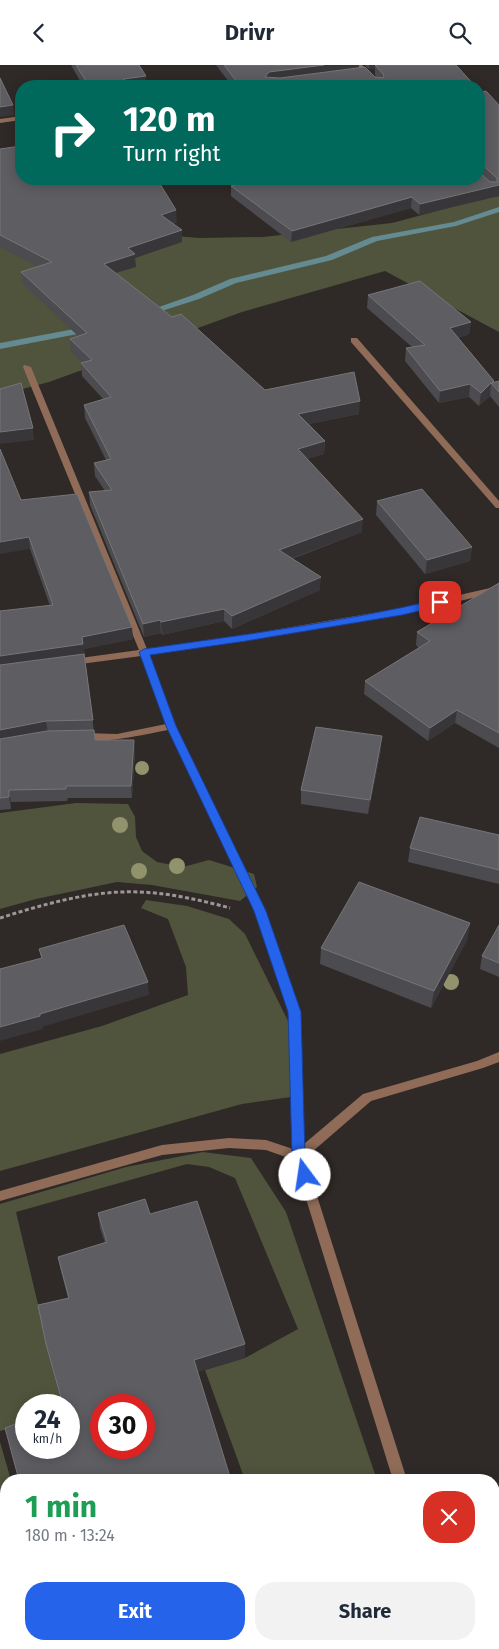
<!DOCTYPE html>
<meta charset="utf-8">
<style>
:root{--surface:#fff;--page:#f2f2f3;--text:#1f2937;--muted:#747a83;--accent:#2563eb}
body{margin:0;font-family:"Fira Sans",sans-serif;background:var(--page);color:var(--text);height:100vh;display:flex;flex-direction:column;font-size:19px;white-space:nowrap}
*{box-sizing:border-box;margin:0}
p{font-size:16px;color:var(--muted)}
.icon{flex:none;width:28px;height:28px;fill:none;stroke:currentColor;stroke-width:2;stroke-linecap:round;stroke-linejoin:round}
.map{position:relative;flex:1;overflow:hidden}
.details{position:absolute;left:0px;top:1409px;width:500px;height:176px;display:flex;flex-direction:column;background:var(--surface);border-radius:20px 20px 0 0;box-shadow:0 2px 12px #0003}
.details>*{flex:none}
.banner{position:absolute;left:15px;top:15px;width:470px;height:105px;border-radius:20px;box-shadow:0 2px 12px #0003;background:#00695c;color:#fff;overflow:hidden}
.speed{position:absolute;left:15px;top:1329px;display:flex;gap:10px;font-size:25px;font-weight:700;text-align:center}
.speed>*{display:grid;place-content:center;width:65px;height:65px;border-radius:50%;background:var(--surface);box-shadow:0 2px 12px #0003;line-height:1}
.speed small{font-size:12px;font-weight:400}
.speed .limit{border:8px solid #d22;background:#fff;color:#111}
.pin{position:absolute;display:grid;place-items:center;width:42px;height:42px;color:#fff;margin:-21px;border-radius:10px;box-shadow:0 2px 8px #0006}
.me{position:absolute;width:55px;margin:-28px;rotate:346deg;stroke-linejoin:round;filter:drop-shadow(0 0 4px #0008)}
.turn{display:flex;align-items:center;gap:18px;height:105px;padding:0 25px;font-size:22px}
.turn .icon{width:65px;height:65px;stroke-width:2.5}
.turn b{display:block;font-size:35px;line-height:42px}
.round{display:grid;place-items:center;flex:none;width:52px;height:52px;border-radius:20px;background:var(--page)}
.headline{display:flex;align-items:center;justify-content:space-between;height:85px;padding:0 25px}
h1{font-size:30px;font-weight:700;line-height:38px;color:#1e9e55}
.button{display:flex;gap:10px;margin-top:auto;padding:10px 25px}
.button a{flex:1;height:58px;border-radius:20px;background:var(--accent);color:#fff;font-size:20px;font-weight:700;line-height:58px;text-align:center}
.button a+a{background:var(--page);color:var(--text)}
header{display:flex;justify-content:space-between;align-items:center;height:65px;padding:0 25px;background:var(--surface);font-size:22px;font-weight:700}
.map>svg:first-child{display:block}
.green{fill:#51543c}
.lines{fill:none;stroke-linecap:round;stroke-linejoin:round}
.stream{fill:#648b91;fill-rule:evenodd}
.path{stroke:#9d9896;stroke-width:3;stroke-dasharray:4 2.5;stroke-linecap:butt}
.minor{fill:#906c58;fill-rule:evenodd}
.tree{fill:#90936b}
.wall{fill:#4b4b50}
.shaded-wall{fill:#383638}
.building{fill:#5e5d62;stroke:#767578;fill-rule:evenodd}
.route{fill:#2563eb;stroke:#184099}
</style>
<header><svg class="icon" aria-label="back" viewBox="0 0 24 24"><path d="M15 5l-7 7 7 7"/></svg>Drivr<svg class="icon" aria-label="search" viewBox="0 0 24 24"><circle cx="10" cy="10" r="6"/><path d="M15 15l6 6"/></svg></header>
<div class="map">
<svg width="499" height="1584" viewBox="0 0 499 1584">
<rect width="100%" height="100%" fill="#2f2927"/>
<!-- green -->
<path class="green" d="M499,131V267L385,206L242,247L49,317L0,330V174L85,163L199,173L263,172L392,158L489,132Z
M76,738L128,739L135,752L136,772L142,786L157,797L183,802L209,795L254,809L257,822L240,836L152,820L117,817L36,834L0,844V748Z
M146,835L187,841L229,854L245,869L290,960L291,1032L242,1039L0,1106V989L102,961L188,930L186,902L168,854L141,843Z
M203,1087L251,1093L286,1147L377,1415H245L205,1305L245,1293L298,1264L235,1113L209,1102L187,1099L16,1147L62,1340H26V1359L0,1366V1139L126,1102Z
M0,1377L11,1415H6V1579H58L60,1584H0Z"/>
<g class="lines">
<!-- stream -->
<path class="stream" d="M499,142V147L456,161L377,176L332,195L236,218L199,234L149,250L142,248L193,230L230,214L326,191L372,172L454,157Z
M90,261L94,264L93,266L0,284V278Z"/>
<!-- path -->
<path class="path" d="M0,853C45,839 92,825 139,827C170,828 200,835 230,843"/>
<!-- minor -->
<path class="minor" d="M356,0H362L382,21H376Z
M21,51V55L0,58V54Z
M351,273H357L499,436V443H496L351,277Z
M24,300L31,302L147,584L246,570L402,543L499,521V527L402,549L246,576L149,589L176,661L265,846L300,947L304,1079L363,1029L477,996L499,987V997L483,1003L371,1036L305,1093L407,1415H393L294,1095L266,1085L229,1083L162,1090L0,1136V1126L162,1080L229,1073L266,1075L293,1084L290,947L255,846L168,665C151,668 90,683 78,671L83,668L117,669L166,659L141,591L73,600L69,597L73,594L139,585L23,302Z
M499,1518V1532L494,1534V1520Z
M343,1579H369L367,1584H341Z
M445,1579H459L461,1584H447Z"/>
</g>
<!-- trees -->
<g class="tree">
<circle cx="142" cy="703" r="7"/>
<circle cx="120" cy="760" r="8"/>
<circle cx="177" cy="801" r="8"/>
<circle cx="139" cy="806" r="8"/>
<circle cx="451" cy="917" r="8"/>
</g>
<!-- wall -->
<path class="wall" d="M71,0H139L146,21H83Z
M216,0H359L358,3L377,12L375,10V3L369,4L365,0H456L475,21H232Z
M479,25L480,27L486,26L499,131L419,150L411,143L291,177L231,131V121L479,114Z
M0,84L177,157L173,159L182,177L135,193L136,202L116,208L265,325L359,349L309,359L325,376L324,389L307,394L362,467L292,494L320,525L232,564L224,556L162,570L161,568L144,572L90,440L89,427L105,426L95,411L94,398L106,395L85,353L84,340L103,334L82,311L81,298H82L71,287L70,274L78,271L23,219L21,207L38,202L0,182Z
M368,230L471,257L469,269L458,273L494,316V317L499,316V342L490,331L479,341L469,332L439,338L405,296L406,283L412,282L367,243Z
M21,435L133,574L84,584L95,675L135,687L132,733H68L67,736L11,737V744L0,745V546L50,541L30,484Z
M377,436L472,482L470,496L425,509L376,450Z
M499,518V683L455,658L428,676L364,629L365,616L419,583L416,580L417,567Z
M381,685L368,749L301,739V725Z
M499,770V819L408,797L410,783Z
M470,858L467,875L431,943L320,899L321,883Z
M499,860V912L480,904L482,891Z
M98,1148L150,1149L245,1279V1293L69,1340H62L49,1293L38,1240L68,1233L61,1206L58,1192L105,1178L100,1163Z"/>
<!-- shaded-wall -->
<path class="shaded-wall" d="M324,0H359L358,6L269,17L265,12L269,7Z
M369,0H407H375V3L369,4Z
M146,11V21H124V14Z
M13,40L14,50L0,52V42Z
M499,120V131L419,150L420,139Z
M412,132L411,143L291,177L292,166Z
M176,145L177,157L162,162L161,150Z
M182,165V177L135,193L136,202L105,211L104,199L128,183Z
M471,257L469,269L449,276L450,263Z
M491,318L490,331L479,341L481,328Z
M470,319L469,332L439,338L440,326Z
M360,336L359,349L298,361V349Z
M33,363L34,375L0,379V367Z
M325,376L324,389L297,397L298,384Z
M363,454L362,467L279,498V485Z
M29,472L30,484L0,489V477Z
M472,482L470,496L425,509L427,495Z
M321,512L320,525L232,564V551Z
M224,544V556L162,570L161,557Z
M160,555L161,568L144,572L143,559Z
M132,562L133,574L84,584V591L0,604V591L82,572Z
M457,645L455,658L428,676L430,663Z
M46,656L48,668L0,677V665Z
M382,671L381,685L368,749L370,735Z
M134,675L135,687L132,733L131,721Z
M9,725L11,737V744L9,732Z
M470,858L467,875L431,943L434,926Z
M148,917L149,930L42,962L43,964L0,976V962L40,949Z
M245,1279V1293L195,1308L194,1295Z"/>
<!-- building -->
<path class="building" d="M76,0H139L146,11L124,14L128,21H89Z
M224,0H324L269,7L265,12L280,13L365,2L375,12L383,13L384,10L375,0H456L475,21H240Z
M0,13L13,40L0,42Z
M479,25L480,27L486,26L499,40V120L420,139L412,132L292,166L231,121L256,114H479V107L490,117H497V113L481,99H479Z
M21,81V114H157L176,145L161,150L182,165L128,183L135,189L104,199L172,252L181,249L265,325L354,307L360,336L298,349L325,376L298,384L363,454L279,485L321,512L232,551L224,544L161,557L160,555L143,559L89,427L112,425L94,398L111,394L84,340L111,332L81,298L92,295L70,274L87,268L21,207L52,197L0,170V84Z
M420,216L471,257L450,263L494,316L492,318L499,316V327L491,318L481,328L470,319L440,326L406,283L425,280L368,230Z
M21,318L33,363L0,367V324Z
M0,384L21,435L77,429L132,562L82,572L83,579L0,591V546L53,540L29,472L0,477Z
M422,424L472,482L427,495L377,436Z
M499,518V668L457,645L430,663L365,616L430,576L417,567Z
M84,589L93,655L46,656L0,665V600Z
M316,662L382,671L370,735L301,725Z
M94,665L95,675H134L131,721H66V724L9,725V732L0,733V674L47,666Z
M420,752L499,770V805L410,783Z
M359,817L470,858L434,926L321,883Z
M124,860L148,917L40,949V951L0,962V904L42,893L39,884Z
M499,860V898L482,891Z
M145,1134L150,1149L197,1136L245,1279L194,1295L231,1415H19L5,1363L26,1355V1382H69V1340H63L46,1279L38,1240L69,1233L58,1192L107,1177L98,1148ZM101,1340H144V1382H101Z"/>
<!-- route -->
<path class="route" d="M440,534L445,537L444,540L402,550L246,576L150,590L176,661L266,846L301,947L305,1091L312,1110L310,1114L305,1116L300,1114L292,1091L288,947L254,846L166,661L139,587L144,584C243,570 343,557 440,534Z"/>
</svg>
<div class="speed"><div>24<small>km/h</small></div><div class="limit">30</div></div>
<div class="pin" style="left:440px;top:537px;background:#d93025"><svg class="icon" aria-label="arrive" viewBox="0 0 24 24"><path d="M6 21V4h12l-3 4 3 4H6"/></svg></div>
<svg class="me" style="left:305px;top:1110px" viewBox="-20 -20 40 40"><circle r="19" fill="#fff"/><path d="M0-13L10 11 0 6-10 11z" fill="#2563eb"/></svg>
<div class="banner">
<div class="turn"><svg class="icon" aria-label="right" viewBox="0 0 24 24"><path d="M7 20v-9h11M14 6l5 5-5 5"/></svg><div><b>120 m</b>Turn right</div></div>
</div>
<section class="details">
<div class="headline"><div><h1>1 min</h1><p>180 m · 13:24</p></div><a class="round" style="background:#d93025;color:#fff"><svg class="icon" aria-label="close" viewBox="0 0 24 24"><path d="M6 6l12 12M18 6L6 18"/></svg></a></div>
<div class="button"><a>Exit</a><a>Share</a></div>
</section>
</div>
